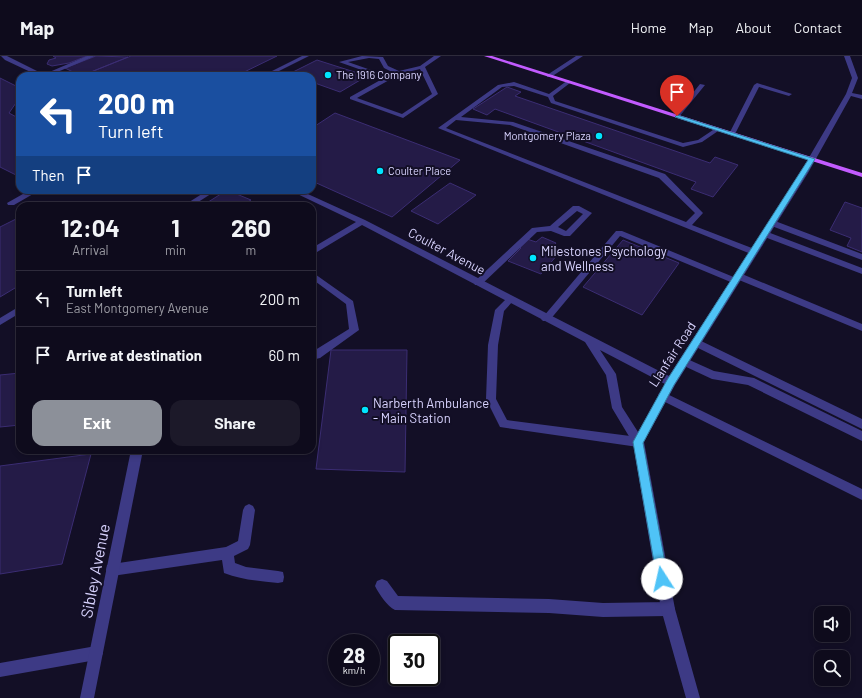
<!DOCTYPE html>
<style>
:root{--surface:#0e0b1c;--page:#1c1929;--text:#f1f3f6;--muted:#9b9ba3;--line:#2e2b3b;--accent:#8c9099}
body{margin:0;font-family:Barlow,sans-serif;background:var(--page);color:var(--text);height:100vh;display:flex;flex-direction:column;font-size:15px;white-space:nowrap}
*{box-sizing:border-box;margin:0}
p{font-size:13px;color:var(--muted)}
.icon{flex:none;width:22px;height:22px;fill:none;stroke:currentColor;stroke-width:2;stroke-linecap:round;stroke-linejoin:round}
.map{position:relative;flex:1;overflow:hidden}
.details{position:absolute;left:16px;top:146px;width:300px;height:252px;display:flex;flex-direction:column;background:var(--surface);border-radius:12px;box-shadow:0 2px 6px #0003,0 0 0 1px var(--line)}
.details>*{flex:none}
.hud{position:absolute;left:16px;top:16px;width:300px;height:122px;border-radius:12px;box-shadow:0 2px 6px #0003,0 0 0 1px var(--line);background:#1a4fa0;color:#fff;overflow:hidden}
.controls{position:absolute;left:814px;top:550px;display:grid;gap:8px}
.controls a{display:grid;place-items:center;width:36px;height:36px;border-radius:8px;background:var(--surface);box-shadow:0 2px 6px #0003,0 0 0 1px var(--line);font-size:20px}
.speed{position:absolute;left:328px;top:578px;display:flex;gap:8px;font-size:20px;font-weight:700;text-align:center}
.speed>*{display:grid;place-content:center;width:52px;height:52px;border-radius:50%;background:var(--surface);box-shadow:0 2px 6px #0003,0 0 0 1px var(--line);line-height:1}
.speed small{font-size:10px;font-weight:400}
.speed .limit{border:2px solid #111;border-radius:6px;background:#fff;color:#111}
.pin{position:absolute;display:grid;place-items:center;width:34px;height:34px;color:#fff;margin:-41px -17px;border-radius:50% 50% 50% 0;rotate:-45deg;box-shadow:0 0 4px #0007}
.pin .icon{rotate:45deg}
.me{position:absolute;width:44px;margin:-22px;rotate:350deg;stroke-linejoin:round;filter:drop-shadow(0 0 3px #0008)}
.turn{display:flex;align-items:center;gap:14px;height:84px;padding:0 16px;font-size:18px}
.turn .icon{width:52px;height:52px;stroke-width:2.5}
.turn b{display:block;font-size:28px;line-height:34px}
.then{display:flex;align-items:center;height:38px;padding:0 16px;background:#0003;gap:8px;font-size:15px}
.eta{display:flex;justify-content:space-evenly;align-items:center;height:68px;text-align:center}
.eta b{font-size:24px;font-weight:700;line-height:28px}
.action{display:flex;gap:8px;margin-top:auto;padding:8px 16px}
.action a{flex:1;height:46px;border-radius:12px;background:var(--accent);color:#fff;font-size:16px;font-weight:700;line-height:46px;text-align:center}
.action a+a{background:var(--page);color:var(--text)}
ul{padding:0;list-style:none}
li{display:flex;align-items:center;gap:12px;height:56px;padding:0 16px;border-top:1px solid var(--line)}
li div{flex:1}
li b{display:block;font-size:15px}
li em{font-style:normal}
header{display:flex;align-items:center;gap:24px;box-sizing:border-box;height:56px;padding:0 20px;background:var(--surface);border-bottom:1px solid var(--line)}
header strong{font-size:19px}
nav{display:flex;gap:22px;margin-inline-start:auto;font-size:14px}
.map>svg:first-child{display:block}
.building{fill:#241b47;stroke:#3b2d73}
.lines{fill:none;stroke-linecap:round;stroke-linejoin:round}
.service{fill:#3d3a85;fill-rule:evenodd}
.minor{fill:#3d3a85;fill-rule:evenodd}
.primary{fill:#c25bff;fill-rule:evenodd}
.route{fill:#4fc3f7;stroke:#337fa1}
.poi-dot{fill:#00e5ff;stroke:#130f26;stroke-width:1.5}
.labels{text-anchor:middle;stroke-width:4;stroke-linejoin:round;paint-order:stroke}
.far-poi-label{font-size:11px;fill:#d9d4ff;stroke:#130f26;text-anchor:start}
.street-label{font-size:13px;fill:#d9d4ff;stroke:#130f26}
.poi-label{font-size:13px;fill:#d9d4ff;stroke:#130f26;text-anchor:start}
.near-street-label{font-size:16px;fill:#d9d4ff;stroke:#130f26}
</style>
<header>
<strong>Map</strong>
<nav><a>Home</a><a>Map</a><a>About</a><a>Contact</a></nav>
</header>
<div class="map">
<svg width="862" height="642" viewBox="0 0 862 642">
<rect width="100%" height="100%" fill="#130f26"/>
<!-- building -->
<path class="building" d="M53,0H87L69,7L52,10L47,8L49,4L56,2Z
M96,0L128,1L81,20L65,12Z
M131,0H277L236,20H81Z
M317,4L367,20L340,36L312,26V20L289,18Z
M0,22L20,32V41L9,57L20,63V119H16L0,111Z
M507,31L521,36L515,40L710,107L715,101L738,109L713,141L691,133L696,126L495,53L487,59L473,53Z
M335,57L460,104L392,161L312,125V72Z
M450,127L476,139L438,168L411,155Z
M227,134L251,144L246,147L252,150H202Z
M845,146L862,152V196L847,190L851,182L830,174Z
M20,161V229L0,241V171Z
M542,181L556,187L550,194L558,198L541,218L508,205L521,192L519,191L527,183L536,186Z
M623,184L679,207L642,259L583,231Z
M331,294H407L405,416L316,413Z
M20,317V369L0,371V319Z
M91,398L62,508L0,518V410Z"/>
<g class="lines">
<!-- service -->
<path class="service" d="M87,0H95L48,20H40Z
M302,0H309L269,20H262Z
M362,0L383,1L388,10L399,15L420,10L434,0H441L425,11L438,38L403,62L350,43V41L384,22L339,6ZM369,2L379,3L384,12L394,17L388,20L348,6ZM420,13L432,38L402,58L357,42L400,18Z
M576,0H583L551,21H547V19Z
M568,24L571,26L570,27L553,40L555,45L683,87L698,84L716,72L721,73L702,86L683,91L551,47L548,41L514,30L502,31L461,61L513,66L665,118L703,157L692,169L757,194V198H751L438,72L498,29L514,26L549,38ZM456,64L510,69L659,122L695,157L686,166L446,72Z
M757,27L792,38L789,40L759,31L735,78L730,79L729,78L754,29Z
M700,28L705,29L679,61H675V59Z
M30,134H40L14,149H8L7,147Z
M208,134H217L192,150H183Z
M573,150H579L592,157L570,180H564L551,175L537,176L481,229H475L474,227L475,225L532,172L550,170ZM577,155L583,158L566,175L558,171Z
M769,165H775L862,198V204L769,169Z
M616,175H622L736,222V218H742L862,268V275L739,224V227H733L620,180L549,265H543L541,263L543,261Z
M765,175L862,212V218L762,180L761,178Z
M312,216L353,245L359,274L320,302L312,304V296L349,273L346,248L312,223Z
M510,241L514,244L504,255L498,289L496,343L507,364L638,381L642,383L643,386L642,389L638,391L500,371L486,343L488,289L495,254L507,242Z
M20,250V257L0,269V262Z
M697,283L862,363V373L694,290L692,287L694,284Z
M685,302L714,315L754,322L862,375V385L748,329L712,323L682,309L680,306Z
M663,336L862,433V444L659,343L658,340L659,337Z
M249,448L253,450L255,454L250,489L248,493L234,500L235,507L246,511L278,515L283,516L284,521L283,526L278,527C260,525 242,524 224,517L222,504L112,520L107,519L106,514L107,509L112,508L226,491L238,485L243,454L245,450Z
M382,523L387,525L398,540L549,543L603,547L668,546L673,548L675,553L673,558L668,560L603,561L549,557L395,554C387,550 379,538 375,530L377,525Z
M96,590L101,592L103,597L101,602L96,604L0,621V607Z"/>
<!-- minor -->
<path class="minor" d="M1,0H7L47,20H39L5,4Z
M844,0H850L858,22L852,37L862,39V43L851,40L808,117L675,329L644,386L675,553L700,642H686L661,553L633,387L612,352L606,319L585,286L362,169L312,199V192L356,166L289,134H299L365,164L669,320L800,117L846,38L852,22ZM600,294L665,328L638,376L622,351L616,318Z
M131,394H143L94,642H80Z"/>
<!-- primary -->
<path class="primary" d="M484,0H492L862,117V121Z"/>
</g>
<!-- route -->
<path class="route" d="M677,59L815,103L674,329L643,387L668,523L667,527L662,528L658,527L657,523L633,386L667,324L808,104L675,61Z"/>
<!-- markers -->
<g class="poi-dot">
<circle cx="328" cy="19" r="4"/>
<circle cx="599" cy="80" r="4"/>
<circle cx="380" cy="115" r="4"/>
<circle cx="533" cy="202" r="4"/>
<circle cx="365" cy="354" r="4"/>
</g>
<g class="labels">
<!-- far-poi labels -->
<g class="far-poi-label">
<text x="336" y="23">The 1916 Company</text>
<text x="591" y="84" text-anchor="end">Montgomery Plaza</text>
<text x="388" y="119">Coulter Place</text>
</g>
<!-- street labels -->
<g class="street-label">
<text transform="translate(447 195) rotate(28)" y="5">Coulter Avenue</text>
<text transform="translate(672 298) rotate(-57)" y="5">Llanfair Road</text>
</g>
<!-- poi labels -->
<g class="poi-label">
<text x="541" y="200">Milestones Psychology<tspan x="541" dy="15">and Wellness</tspan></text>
<text x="373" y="352">Narberth Ambulance<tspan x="373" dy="15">- Main Station</tspan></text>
</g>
<!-- near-street labels -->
<g class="near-street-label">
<text transform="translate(95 515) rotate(-79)" y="6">Sibley Avenue</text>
</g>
</g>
</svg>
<div class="controls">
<a><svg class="icon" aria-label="sound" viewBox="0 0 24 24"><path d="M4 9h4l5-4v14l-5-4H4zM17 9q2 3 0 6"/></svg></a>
<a><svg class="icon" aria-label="search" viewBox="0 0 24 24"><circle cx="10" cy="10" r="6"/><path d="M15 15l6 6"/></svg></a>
</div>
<div class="speed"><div>28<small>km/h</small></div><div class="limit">30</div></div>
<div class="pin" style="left:677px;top:60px;background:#d93025"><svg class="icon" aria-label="arrive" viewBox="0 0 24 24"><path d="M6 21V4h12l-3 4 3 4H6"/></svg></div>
<svg class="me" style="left:662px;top:523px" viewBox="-20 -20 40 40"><circle r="19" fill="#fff"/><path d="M0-13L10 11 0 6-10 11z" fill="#4fc3f7"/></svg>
<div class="hud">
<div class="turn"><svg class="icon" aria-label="left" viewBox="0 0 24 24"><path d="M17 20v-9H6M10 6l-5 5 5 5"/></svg><div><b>200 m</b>Turn left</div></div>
<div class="then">Then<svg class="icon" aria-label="arrive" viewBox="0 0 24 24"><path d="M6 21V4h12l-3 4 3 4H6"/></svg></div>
</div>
<section class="details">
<div class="eta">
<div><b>12:04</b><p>Arrival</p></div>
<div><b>1</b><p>min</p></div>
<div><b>260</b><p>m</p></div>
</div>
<ul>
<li><svg class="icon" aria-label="left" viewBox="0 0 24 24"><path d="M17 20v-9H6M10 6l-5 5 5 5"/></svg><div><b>Turn left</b><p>East Montgomery Avenue</p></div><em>200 m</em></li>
<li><svg class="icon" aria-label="arrive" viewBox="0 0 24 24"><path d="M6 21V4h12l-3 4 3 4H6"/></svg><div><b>Arrive at destination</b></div><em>60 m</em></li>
</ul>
<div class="action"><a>Exit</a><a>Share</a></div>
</section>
</div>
